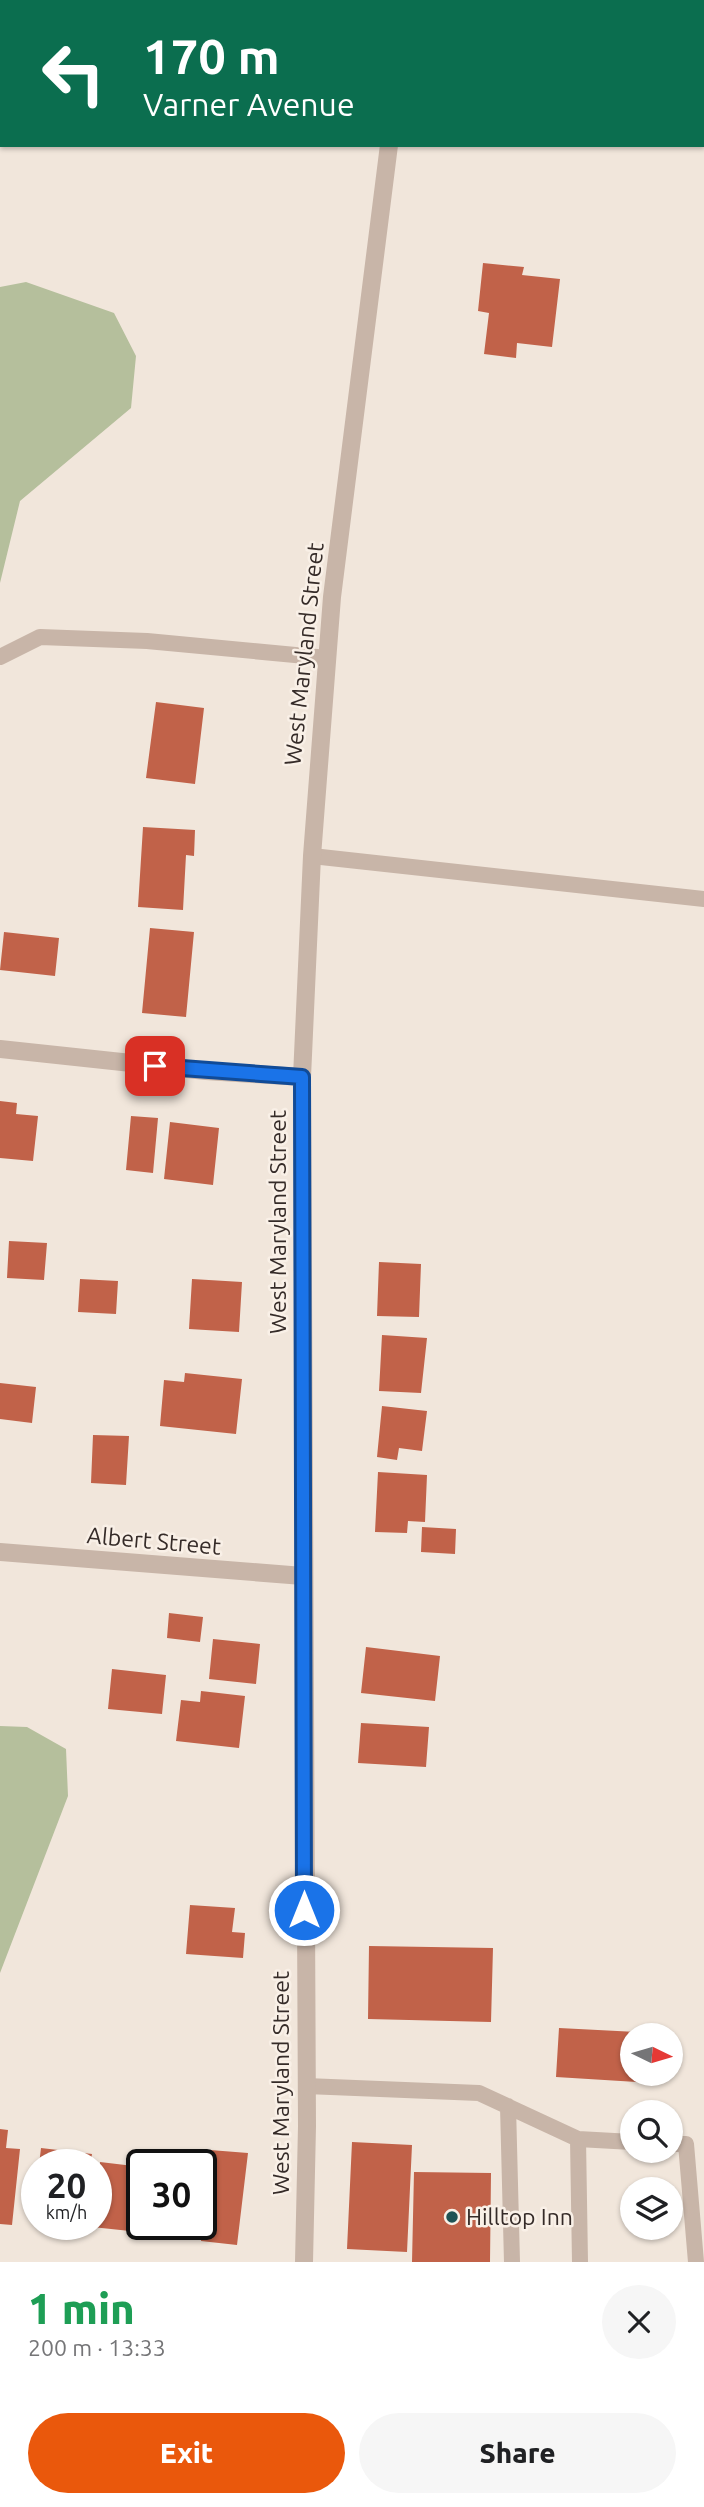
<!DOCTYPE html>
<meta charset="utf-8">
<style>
:root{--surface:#fff;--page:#f6f6f6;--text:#202124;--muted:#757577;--accent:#ea580c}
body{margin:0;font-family:Ubuntu,sans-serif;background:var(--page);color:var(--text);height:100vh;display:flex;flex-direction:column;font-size:26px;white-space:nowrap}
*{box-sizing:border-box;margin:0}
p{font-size:23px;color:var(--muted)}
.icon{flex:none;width:38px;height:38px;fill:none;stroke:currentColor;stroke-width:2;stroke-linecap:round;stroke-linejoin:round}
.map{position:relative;height:2262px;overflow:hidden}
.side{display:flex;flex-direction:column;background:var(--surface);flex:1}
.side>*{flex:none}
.hud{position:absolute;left:0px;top:0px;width:705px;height:147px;box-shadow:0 2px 5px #0004;background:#0b6e4f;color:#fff;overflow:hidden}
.needle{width:46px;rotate:95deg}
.controls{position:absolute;left:620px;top:2023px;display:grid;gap:14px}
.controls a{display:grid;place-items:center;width:63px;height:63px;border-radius:50%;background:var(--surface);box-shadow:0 2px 5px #0004;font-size:35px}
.speed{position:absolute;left:21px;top:2149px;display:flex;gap:14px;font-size:35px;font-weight:700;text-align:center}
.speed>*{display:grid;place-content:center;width:91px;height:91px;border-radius:50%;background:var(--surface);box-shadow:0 2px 5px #0004;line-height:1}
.speed small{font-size:18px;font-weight:400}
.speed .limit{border:4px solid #111;border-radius:10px;background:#fff;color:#111}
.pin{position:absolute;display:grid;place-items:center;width:60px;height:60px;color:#fff;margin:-30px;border-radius:14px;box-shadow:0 4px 10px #0006}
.me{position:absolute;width:77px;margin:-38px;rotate:0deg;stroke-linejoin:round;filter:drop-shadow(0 0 5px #0008)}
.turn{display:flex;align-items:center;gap:24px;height:147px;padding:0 28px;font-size:32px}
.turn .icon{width:91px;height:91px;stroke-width:2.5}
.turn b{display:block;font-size:49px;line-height:60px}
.round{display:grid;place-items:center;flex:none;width:74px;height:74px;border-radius:37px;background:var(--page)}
.summary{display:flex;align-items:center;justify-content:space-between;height:119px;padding:0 28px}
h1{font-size:42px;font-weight:800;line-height:52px;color:#1e9e55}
.primary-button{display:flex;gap:14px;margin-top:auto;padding:14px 28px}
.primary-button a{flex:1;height:80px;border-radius:42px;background:var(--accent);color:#fff;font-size:28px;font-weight:800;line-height:80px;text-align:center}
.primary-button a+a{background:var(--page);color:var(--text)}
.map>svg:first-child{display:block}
.green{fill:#b5bf9c}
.building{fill:#c16249}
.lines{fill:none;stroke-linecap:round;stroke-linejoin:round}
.service{stroke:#c8b5a8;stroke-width:16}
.minor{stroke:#c8b5a8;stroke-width:18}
.route-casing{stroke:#114b97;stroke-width:18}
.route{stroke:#1a73e8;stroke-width:12}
.poi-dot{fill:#1f5355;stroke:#f9f0e7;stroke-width:2.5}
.labels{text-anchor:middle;stroke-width:5;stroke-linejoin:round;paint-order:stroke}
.street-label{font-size:23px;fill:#352b28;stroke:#f9f0e7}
.poi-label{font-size:23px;fill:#352b28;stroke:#f9f0e7;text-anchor:start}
</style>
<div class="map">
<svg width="704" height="2262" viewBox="0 0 704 2262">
<rect width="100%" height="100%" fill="#f1e6db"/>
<!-- green -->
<path class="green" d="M26,282L114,313L136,356L131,408L20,501L0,583V287Z
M0,1726L27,1727L66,1749L68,1796L0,1973Z"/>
<!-- building -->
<path class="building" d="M483,263L524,267L522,275L560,279L552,347L517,343L516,358L484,354L489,313L478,311Z
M156,702L204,708L195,784L146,778Z
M143,827L195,830L194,856L186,855L183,910L138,907Z
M150,928L194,932L186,1017L142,1013Z
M4,932L59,938L55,976L0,970Z
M0,1101L17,1103L16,1114L38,1116L33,1161L0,1158Z
M131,1116L158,1118L153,1173L126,1170Z
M170,1122L219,1128L213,1185L164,1179Z
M9,1241L47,1243L44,1280L7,1278Z
M379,1262L421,1264L419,1317L377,1316Z
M80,1279L118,1281L116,1314L78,1312Z
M192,1279L242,1282L239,1332L189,1329Z
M382,1335L427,1338L421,1393L379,1391Z
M185,1373L242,1379L236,1434L160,1426L164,1380L184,1382Z
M0,1383L36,1387L32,1423L0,1419Z
M382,1406L427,1411L422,1451L399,1448L397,1460L377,1457Z
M93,1435L129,1436L126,1485L91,1483Z
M378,1472L427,1475L425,1522L408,1521L407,1533L375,1532Z
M422,1527L456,1529L455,1554L421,1552Z
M169,1613L203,1617L200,1642L167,1638Z
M213,1639L260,1644L256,1684L209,1679Z
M366,1647L440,1656L435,1701L361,1693Z
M112,1669L166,1675L162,1714L108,1709Z
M201,1691L245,1696L239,1748L176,1741L181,1700L200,1702Z
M361,1723L429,1727L426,1767L358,1763Z
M190,1905L235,1908L232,1932L245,1933L243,1958L186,1954Z
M369,1946L493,1948L491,2022L368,2019Z
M559,2028L656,2033V2035H632V2074H653V2083L556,2077Z
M0,2129L8,2130L6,2148L20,2149L12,2225L0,2224Z
M352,2142L412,2145L407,2252L347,2249Z
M41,2148L92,2154L90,2165H39Z
M210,2150L248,2153L237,2245L201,2241Z
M100,2162L142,2167V2215L132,2214L130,2231L92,2227L96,2224Z
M414,2172L491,2173L490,2262H412Z
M35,2197H37V2221L32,2220Z"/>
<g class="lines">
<!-- service -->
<path class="service" d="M0,657L40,637L147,641L327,658
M312,856L704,899
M306,2086L479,2093L578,2139
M508,2106L512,2262
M670,2144H686L696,2262
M580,2262L578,2139L632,2142"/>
<!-- minor -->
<path class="minor" d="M408,2V0
M0,1049L206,1071L302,1077
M0,1552L303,1576
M304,2262L307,2126L302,1077L312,856L332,597L389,145"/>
</g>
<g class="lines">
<defs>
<path id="route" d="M155,1066L302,1077L304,1910"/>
</defs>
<!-- route casing -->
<use href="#route" class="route-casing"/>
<!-- route -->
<use href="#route" class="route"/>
</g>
<!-- markers -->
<circle class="poi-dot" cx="452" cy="2217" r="7"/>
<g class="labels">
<!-- street labels -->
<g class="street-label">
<text transform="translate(304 654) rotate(-84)" y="8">West Maryland Street</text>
<text transform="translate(278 1222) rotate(-90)" y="8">West Maryland Street</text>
<text transform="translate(154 1541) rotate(5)" y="8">Albert Street</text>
<text transform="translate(281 2083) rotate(-90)" y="8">West Maryland Street</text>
</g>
<!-- poi labels -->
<g class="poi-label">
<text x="466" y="2225">Hilltop Inn</text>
</g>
</g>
</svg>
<div class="controls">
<a><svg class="needle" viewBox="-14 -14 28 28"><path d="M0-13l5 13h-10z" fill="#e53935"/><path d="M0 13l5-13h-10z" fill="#757577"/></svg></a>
<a><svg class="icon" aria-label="search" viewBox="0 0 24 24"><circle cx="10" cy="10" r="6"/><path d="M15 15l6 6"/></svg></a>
<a><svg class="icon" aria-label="layers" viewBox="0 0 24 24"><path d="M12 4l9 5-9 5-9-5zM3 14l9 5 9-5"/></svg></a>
</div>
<div class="speed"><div>20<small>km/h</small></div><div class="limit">30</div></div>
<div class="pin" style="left:155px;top:1066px;background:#d93025"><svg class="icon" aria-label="arrive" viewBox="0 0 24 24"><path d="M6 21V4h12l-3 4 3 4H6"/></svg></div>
<svg class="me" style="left:304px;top:1910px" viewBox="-20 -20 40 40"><circle r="17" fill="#1a73e8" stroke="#fff" stroke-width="3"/><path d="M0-11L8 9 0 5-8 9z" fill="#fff"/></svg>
<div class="hud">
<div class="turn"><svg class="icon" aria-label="left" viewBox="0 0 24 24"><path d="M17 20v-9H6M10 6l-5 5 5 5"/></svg><div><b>170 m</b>Varner Avenue</div></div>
</div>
</div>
<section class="side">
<div class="summary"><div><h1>1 min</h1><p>200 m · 13:33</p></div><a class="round"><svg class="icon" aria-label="close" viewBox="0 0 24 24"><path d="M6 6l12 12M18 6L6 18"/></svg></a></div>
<div class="primary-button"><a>Exit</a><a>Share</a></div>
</section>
